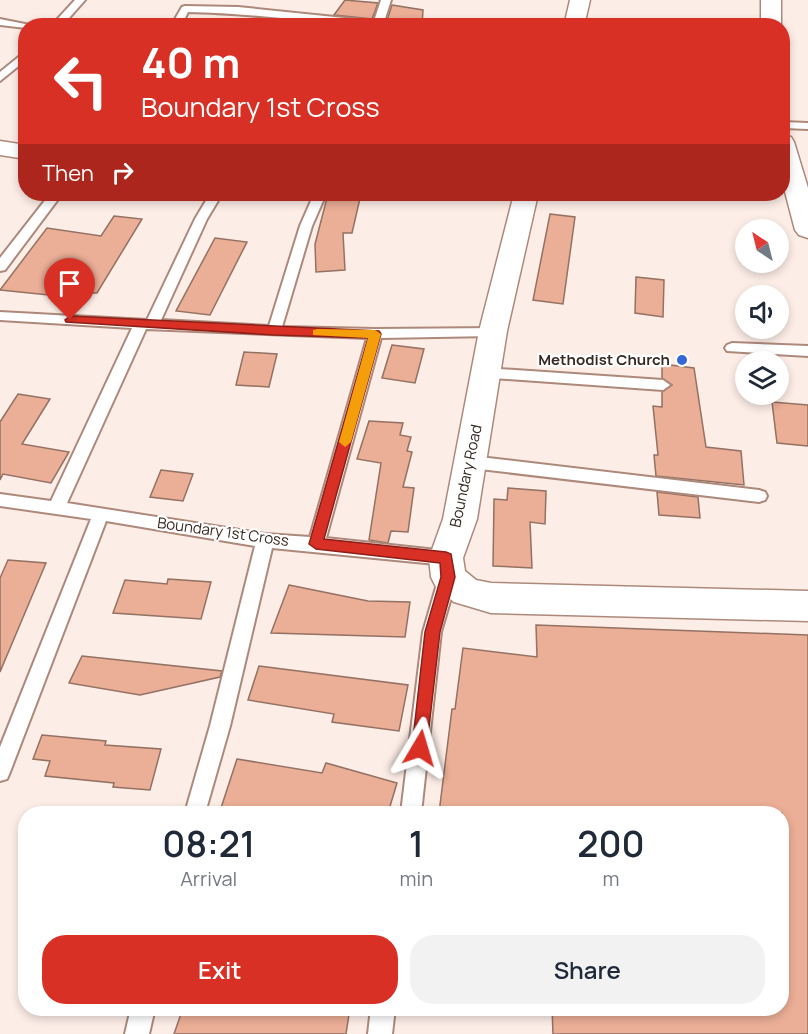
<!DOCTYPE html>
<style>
:root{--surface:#fff;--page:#f2f2f3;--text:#1f2937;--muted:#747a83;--accent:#d93025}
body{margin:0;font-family:Manrope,sans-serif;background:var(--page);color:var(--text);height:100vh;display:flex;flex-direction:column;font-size:22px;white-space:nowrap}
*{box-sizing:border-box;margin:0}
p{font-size:20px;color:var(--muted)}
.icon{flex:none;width:33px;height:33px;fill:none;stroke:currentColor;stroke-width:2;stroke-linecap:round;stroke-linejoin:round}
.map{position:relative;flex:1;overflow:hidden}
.drawer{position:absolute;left:18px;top:806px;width:771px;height:210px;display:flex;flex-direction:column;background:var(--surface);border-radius:24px;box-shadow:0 3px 9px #0003}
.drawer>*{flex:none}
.banner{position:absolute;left:18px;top:18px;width:772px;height:183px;border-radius:24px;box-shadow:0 3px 9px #0003;background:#d93025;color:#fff;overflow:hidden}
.needle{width:39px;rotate:325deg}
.tools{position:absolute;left:735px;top:219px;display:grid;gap:12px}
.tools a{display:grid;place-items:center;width:54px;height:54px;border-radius:50%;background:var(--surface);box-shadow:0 3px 9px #0003;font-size:30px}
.pin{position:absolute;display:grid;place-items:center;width:51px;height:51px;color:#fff;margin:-62px -26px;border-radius:50% 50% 50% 0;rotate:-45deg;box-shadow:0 0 6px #0007}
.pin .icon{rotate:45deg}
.me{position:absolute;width:66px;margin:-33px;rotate:7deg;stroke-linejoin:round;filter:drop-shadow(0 0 4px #0008)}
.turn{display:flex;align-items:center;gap:21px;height:126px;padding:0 24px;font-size:27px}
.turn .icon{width:78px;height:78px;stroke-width:2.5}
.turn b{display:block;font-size:42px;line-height:51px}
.then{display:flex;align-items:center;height:57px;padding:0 24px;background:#0003;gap:12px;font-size:22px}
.eta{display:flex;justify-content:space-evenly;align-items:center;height:102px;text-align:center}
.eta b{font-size:36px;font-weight:600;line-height:42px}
.action{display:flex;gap:12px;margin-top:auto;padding:12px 24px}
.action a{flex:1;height:69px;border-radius:24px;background:var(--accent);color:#fff;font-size:24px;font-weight:600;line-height:69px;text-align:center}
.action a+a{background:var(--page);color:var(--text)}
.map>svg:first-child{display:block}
.building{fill:#ebae96;stroke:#937163;stroke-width:1.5}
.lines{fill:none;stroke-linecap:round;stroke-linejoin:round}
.service-casing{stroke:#ad897b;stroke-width:4}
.minor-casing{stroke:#ad897b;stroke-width:3}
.service{fill:#fff;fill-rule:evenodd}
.minor{fill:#fff;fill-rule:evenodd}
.route{fill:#d93025;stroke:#8d1f18;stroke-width:1.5}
.slow{fill:#f59e0b}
.poi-dot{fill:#3667d6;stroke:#fff;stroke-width:2}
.labels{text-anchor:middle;stroke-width:4.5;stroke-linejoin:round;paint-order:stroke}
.poi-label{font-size:15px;font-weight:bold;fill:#372923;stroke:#fff;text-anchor:end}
.street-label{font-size:15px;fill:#372923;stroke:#fff}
</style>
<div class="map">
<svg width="808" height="1034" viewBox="0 0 808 1034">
<rect width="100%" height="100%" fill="#fdede7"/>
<!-- building -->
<path class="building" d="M345,0L378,3L372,19L334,15Z
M392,5L423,10L422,26H404L387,20Z
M328,194H361L352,233H343L345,270L316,272L315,244Z
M550,214L575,217L563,304L533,300Z
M114,216L142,219L97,293H92L88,299L0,290L47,228L101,236Z
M215,238L247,242L210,315L176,311Z
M636,277L664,280L663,317L635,313Z
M392,345L424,349L415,383L382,378Z
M244,352L277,354L269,387L236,385Z
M662,364L694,368L706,447L741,451L744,485L656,476L654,455H658L653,406L662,407V392L672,385L662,378Z
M18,394L50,399L22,444L69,452L51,483L3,474L0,480V422Z
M772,402L808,405V446L777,443Z
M369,421L403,423L400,435L411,437L407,451L412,452L403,487L414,488L408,532L391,531L388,543L369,540L381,463L357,459Z
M161,470L193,474L183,501L150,497Z
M508,488L546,491L545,524L530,522L532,568L493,566L494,499L507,500Z
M657,492L698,497L700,518L659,515Z
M8,560L46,563L0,672V578Z
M168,579L211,582L201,619L113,613L125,580L167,584Z
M289,585L368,601L410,602L405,637L271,633Z
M536,625L808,635V1034H553L552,1008H782V813H439L452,709H455L463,648L537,657Z
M82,656L222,671L220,677L140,695L69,683Z
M259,666L408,685L399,731L332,722L334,714L248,700Z
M42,735L106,741L105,745L161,749L150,790L113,787L114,783L45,776L50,761L33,759Z
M237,759L322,773L326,763L397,783L388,813H252L221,808Z
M183,1008H350L346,1034H174Z"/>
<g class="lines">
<defs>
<path id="service" d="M75,0H85L62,26H51Z
M381,0H391L384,22L402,26C330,26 260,13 188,12L181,26H171L182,7L185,6L238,7L374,21Z
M0,19L35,26H26V28L0,25Z
M26,51V60L0,81V72Z
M783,122L808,123V129L783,128Z
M50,194H62L5,270L0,271V258Z
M210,194H222L207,219L161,320L269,326L300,226L314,194H326L312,226L282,327L375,329L498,328L500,331L493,336L381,338L326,538L446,551L452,553L455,558L452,563L446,565L272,548L230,726L205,813H185L210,726L255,546L106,521L10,772L7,779L0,781V747L91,519L0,506V494L51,501L132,328L0,320V312L147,320L195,219ZM146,329L367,338L310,537L265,534L67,503Z
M732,343L808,346V356L727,351L725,348L727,345Z
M485,368L663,380L670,385L663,390L480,377L478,373L480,369Z
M471,456L759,490L765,492L767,496L765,500L759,502L471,468L465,466L463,462L465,458Z
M448,570L454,572L457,577L441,632L421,813H401L423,632L439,577L442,572Z
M131,1008H155L149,1034H125Z
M371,1008H395L392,1034H368Z"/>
<path id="minor" d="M570,0H590L584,26H564Z
M761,0H781V26H761Z
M783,135L791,137L794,142L808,188V238L799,235L795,230L783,184Z
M0,141L26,145V159L0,155Z
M514,194H538L507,331L477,519L463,558L465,571L476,580L491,583L808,591V621L491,613L454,602L436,587L431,577L429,558L443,519L479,331Z"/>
</defs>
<!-- service casing -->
<use href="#service" class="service-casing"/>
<!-- minor casing -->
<use href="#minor" class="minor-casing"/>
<!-- service -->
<use href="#service" class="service"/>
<!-- minor -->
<use href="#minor" class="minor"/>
</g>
<!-- route -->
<path class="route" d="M70,316L379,331L381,334L324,539L446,552L451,554L455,577L440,632L426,753L420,756L415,753L412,748L425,632L441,577L440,563L316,549L309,544L368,338L274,335L66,322L65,320Z"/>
<!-- slow -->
<path class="slow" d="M318,329L375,330L381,334L351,442L345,447L339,442L368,338L313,335V330Z"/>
<!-- markers -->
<circle class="poi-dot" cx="682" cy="360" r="6"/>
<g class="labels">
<!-- poi labels -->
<g class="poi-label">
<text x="670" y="365">Methodist Church</text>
</g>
<!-- street labels -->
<g class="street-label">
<text transform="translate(466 476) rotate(-78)" y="5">Boundary Road</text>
<text transform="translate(223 532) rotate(8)" y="5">Boundary 1st Cross</text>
</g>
</g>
</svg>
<div class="tools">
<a><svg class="needle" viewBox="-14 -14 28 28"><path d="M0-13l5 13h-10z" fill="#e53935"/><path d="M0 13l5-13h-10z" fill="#747a83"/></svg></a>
<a><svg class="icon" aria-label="sound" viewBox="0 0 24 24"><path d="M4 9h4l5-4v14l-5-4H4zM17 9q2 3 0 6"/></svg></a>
<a><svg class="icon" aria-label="layers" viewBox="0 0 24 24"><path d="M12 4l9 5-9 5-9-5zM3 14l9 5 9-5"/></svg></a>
</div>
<div class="pin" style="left:70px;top:320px;background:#d93025"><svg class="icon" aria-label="arrive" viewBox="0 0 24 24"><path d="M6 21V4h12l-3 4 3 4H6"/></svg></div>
<svg class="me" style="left:420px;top:748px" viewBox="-20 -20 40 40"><path d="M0-17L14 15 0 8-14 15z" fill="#d93025" stroke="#fff" stroke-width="4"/></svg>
<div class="banner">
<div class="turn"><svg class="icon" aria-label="left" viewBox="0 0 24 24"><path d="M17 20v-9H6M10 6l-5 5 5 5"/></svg><div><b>40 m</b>Boundary 1st Cross</div></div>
<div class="then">Then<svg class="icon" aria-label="right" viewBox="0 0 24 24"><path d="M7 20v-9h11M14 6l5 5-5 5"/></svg></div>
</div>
<section class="drawer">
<div class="eta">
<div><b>08:21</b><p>Arrival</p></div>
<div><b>1</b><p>min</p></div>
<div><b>200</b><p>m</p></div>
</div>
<div class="action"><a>Exit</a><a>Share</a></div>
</section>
</div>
